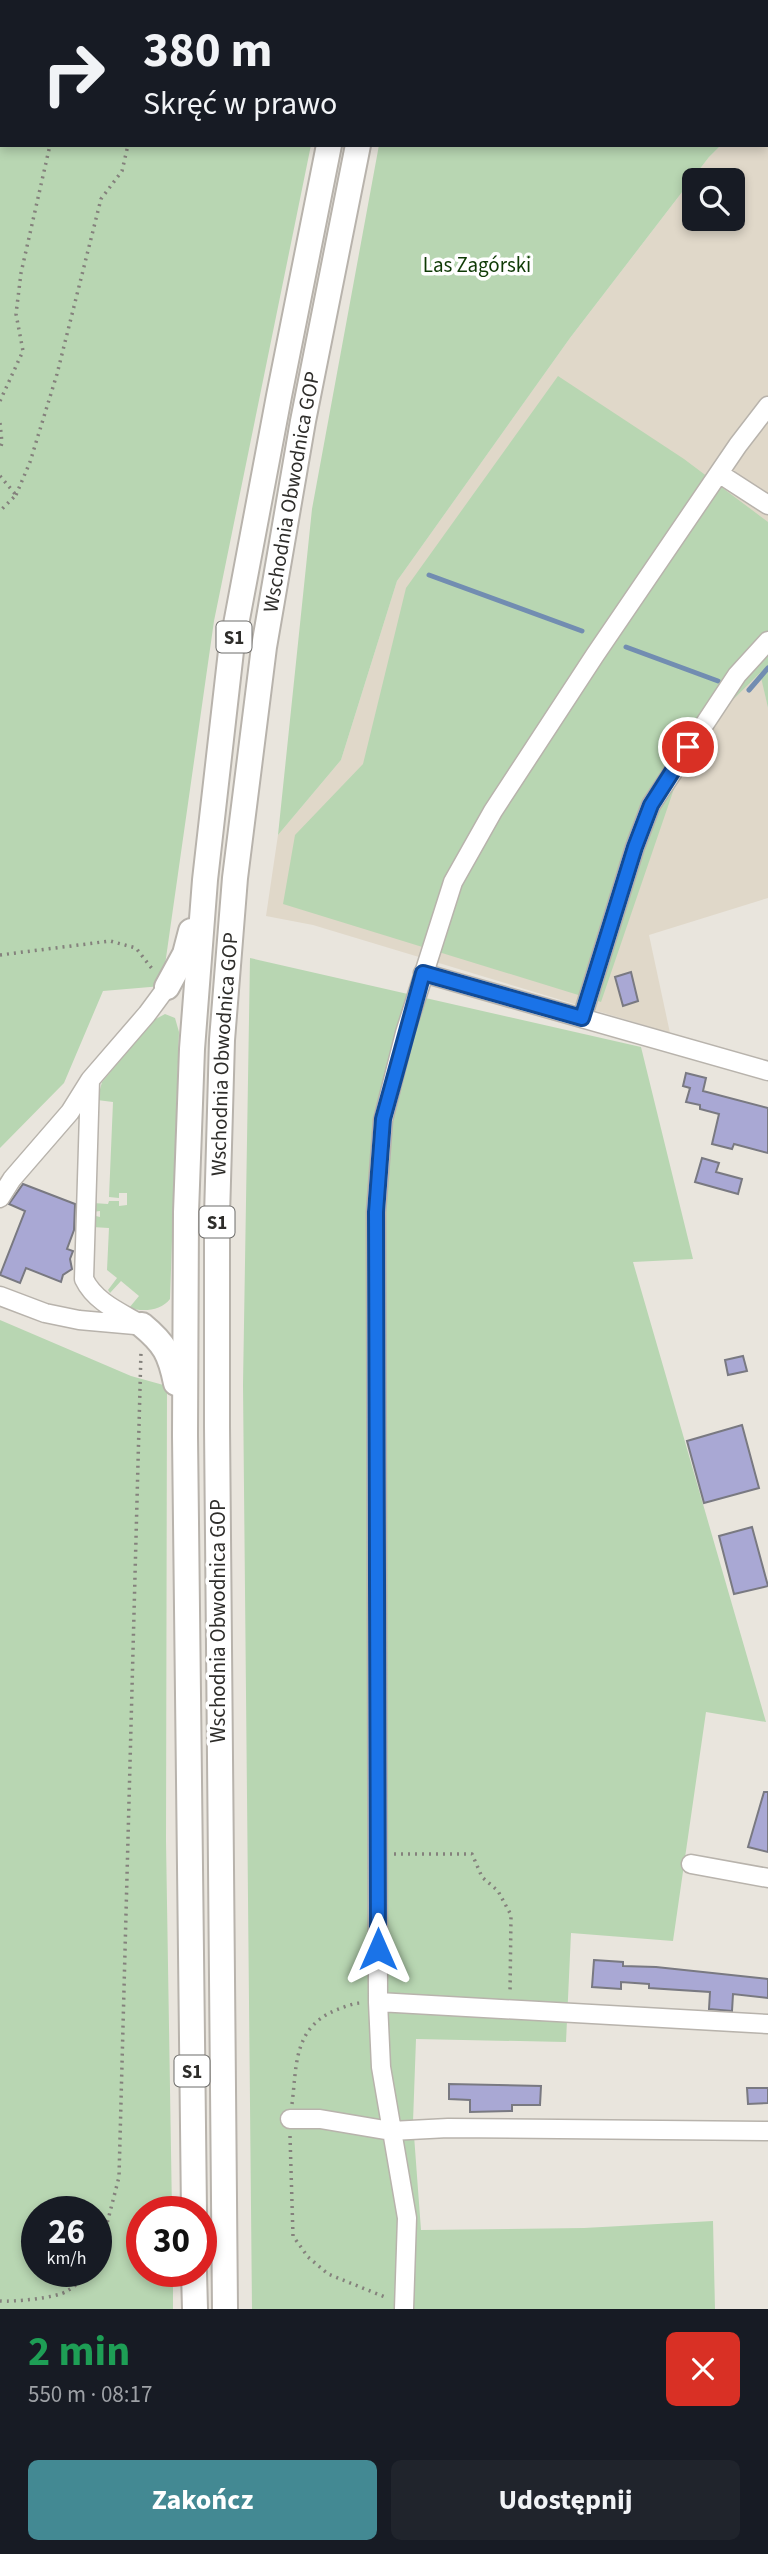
<!DOCTYPE html>
<html lang="pl">
<meta charset="utf-8">
<style>
:root{--surface:#171b24;--page:#20242c;--text:#f1f3f6;--muted:#9ea1a6;--accent:#438993}
body{margin:0;font-family:"Source Sans 3",sans-serif;background:var(--page);color:var(--text);height:100vh;display:flex;flex-direction:column;font-size:26px;white-space:nowrap}
*{box-sizing:border-box;margin:0}
p{font-size:23px;color:var(--muted)}
.icon{flex:none;width:38px;height:38px;fill:none;stroke:currentColor;stroke-width:2;stroke-linecap:round;stroke-linejoin:round}
.map{position:relative;height:2309px;overflow:hidden}
.panel{display:flex;flex-direction:column;background:var(--surface);flex:1}
.panel>*{flex:none}
.banner{position:absolute;left:0px;top:0px;width:768px;height:147px;box-shadow:0 4px 10px #0003;background:#171b24;color:var(--text);overflow:hidden}
.fabs{position:absolute;left:682px;top:168px;display:grid;gap:14px}
.fabs a{display:grid;place-items:center;width:63px;height:63px;border-radius:10px;background:var(--surface);box-shadow:0 4px 10px #0003;font-size:35px}
.speed{position:absolute;left:21px;top:2196px;display:flex;gap:14px;font-size:35px;font-weight:700;text-align:center}
.speed>*{display:grid;place-content:center;width:91px;height:91px;border-radius:50%;background:var(--surface);box-shadow:0 4px 10px #0003;line-height:1}
.speed small{font-size:18px;font-weight:400}
.speed .limit{border:10px solid #d22;background:#fff;color:#111}
.pin{position:absolute;display:grid;place-items:center;width:60px;height:60px;color:#fff;margin:-30px;border:4px solid #fff;border-radius:50%;box-shadow:0 2px 7px #0007}
.me{position:absolute;width:77px;margin:-38px;rotate:0deg;stroke-linejoin:round;filter:drop-shadow(0 0 5px #0008)}
.turn{display:flex;align-items:center;gap:24px;height:147px;padding:0 28px;font-size:32px}
.turn .icon{width:91px;height:91px;stroke-width:2.5}
.turn b{display:block;font-size:49px;line-height:60px}
.round{display:grid;place-items:center;flex:none;width:74px;height:74px;border-radius:10px;background:var(--page)}
.head{display:flex;align-items:center;justify-content:space-between;height:119px;padding:0 28px}
h1{font-size:42px;font-weight:700;line-height:52px;color:#1e9e55}
.action{display:flex;gap:14px;margin-top:auto;padding:14px 28px}
.action a{flex:1;height:80px;border-radius:10px;background:var(--accent);color:#fff;font-size:28px;font-weight:700;line-height:80px;text-align:center}
.action a+a{background:var(--page);color:var(--text)}
.map>svg:first-child{display:block}
.built{fill:#e0d8c9;fill-rule:evenodd}
.green{fill:#b8d6b2;fill-rule:evenodd}
.lines{fill:none;stroke-linecap:round;stroke-linejoin:round}
.stream{stroke:#728db1;stroke-width:5}
.building{fill:#a9a8d4;stroke:#797981;stroke-width:2}
.minor-casing{stroke:#b8b3ac;stroke-width:21}
.highway-casing{stroke:#b8b3ac;stroke-width:28}
.path{stroke:#84817c;stroke-width:3.5;stroke-dasharray:2 5;stroke-linecap:butt}
.minor{stroke:#fff;stroke-width:18}
.highway{stroke:#fff;stroke-width:24}
.route-casing{stroke:#114b97;stroke-width:18}
.route{stroke:#1a73e8;stroke-width:12}
.labels{text-anchor:middle;stroke-width:7;stroke-linejoin:round;paint-order:stroke}
.shield{fill:#fff;stroke:#6d6c6a;stroke-width:2}
.shield-label{font-size:19px;font-weight:bold;fill:#2e2d2a}
.park-label{font-size:21px;fill:#0f3a05;stroke:#fff}
.street-label{font-size:21px;fill:#2e2d2a;stroke:#fff}
</style>
<div class="map">
<svg width="768" height="2309" viewBox="0 0 768 2309">
<rect width="100%" height="100%" fill="#e9e5dd"/>
<!-- built -->
<path class="built" d="M768,99V664L760,670L768,708V898L649,935L670,1033L313,925L266,916L278,835L341,760L397,581L570,338L709,157L721,145H766ZM695,180H733V219H695Z"/>
<!-- green -->
<path class="green" d="M0,0H340L2,2V145H311L214,621L162,986L103,991L64,1083L0,1148Z
M411,0H768V99L767,100L766,2Z
M379,145H721L709,157L570,338L397,581L341,760L278,835L312,509Z
M558,376L684,459L768,522V708L760,673L690,742L601,1002L283,904L295,835L363,764L406,588Z
M250,958L641,1047L693,1259L633,1262L766,1722L706,1712L673,1941L571,1933L566,2042L416,2039L413,2122L421,2230L584,2228L713,2221L715,2309H252L243,1385Z
M165,1014L175,1018L179,1032L170,1299C161,1311 143,1312 129,1308L139,1296L121,1281L110,1293L108,1290L117,1278L107,1270L109,1228L92,1227V1215L100,1217V1211L92,1212L93,1203L108,1204L109,1201H119V1206L127,1205V1193H119V1198L109,1197L113,1102L97,1100L102,1082L154,1020Z
M0,1320L131,1376L167,1386L166,1841L172,2212H142V2272H173V2309H0ZM37,2212H96V2272H37Z"/>
<g class="lines">
<!-- stream -->
<path class="stream" d="M0,23H2
M429,575L582,631
M626,647L718,681
M749,690L768,668"/>
</g>
<!-- building -->
<path class="building" d="M631,972L638,1001L623,1006L615,977Z
M686,1073L706,1078L703,1091L768,1108V1153L734,1144L732,1149L712,1144L719,1114L700,1109V1105L686,1102L690,1088L683,1086Z
M702,1158L719,1163L716,1172L742,1179L738,1194L695,1182Z
M23,1184L75,1204L74,1230L67,1249L73,1251L70,1259L72,1269L63,1275L61,1282L26,1268L20,1283L0,1275L25,1211L9,1204Z
M743,1356L747,1371L728,1375L725,1360Z
M742,1425L759,1488L704,1503L687,1441Z
M752,1527L768,1586L734,1594L719,1536Z
M764,1792H768V1852L748,1847Z
M594,1960L623,1962V1966L656,1967L768,1979V1998L733,1994L732,2011L709,2009L710,1992L649,1988V1984L621,1982V1989L592,1987Z
M449,2084L541,2086L540,2105H512V2111L470,2112V2100L449,2099Z
M747,2088H768V2103L748,2104Z"/>
<g class="lines">
<defs>
<path id="minor" d="M720,474L768,505
M423,973L768,1071
M582,1018L635,847L651,805L737,675L768,641
M0,1198L12,1179L70,1112L90,1080
M0,1296L45,1313L79,1320L135,1325
M142,1325C120,1312 95,1302 84,1279L90,1080L147,1014L167,987
M691,1864L768,1878
M378,2002L768,2024
M290,2119H320L391,2131L448,2128L768,2131
M404,2309L407,2218L381,2067L378,2002L376,1212L383,1120L405,1033L453,882L493,811L595,655L738,445L768,406"/>
<g id="highway">
<path d="M357,2V0"/>
<path d="M386,2L387,0"/>
<path d="M167,987L185,954L191,931"/>
<path d="M142,1325C165,1344 170,1354 176,1383"/>
<path d="M194,2212L185,1436L186,1212L192,1049L205,880L231,651L279,396L329,145"/>
<path d="M194,2272L195,2309"/>
<path id="s1" d="M225,2309L217,1426V1216L222,1040L235,878L264,647L303,421L358,145"/>
</g>
</defs>
<!-- minor casing -->
<use href="#minor" class="minor-casing"/>
<!-- highway casing -->
<use href="#highway" class="highway-casing"/>
<!-- path -->
<path class="path" d="M54,2V0
M0,30L2,31
M0,401L23,351L16,314L21,273L50,145
M0,423L2,443L0,449
M0,476L16,495L0,511
M16,495L30,462L57,374L101,199L122,171L128,145
M0,955L110,941L136,948L153,970
M394,1854H472L482,1877L498,1891L511,1915L510,1994
M292,2104C297,2065 293,2028 336,2010C344,2007 353,2003 362,2003
M290,2136L293,2236L308,2257L328,2274L385,2297
M96,2255L102,2243L119,2177L141,1351
M0,2301C13,2302 57,2298 67,2291C76,2286 82,2279 88,2272"/>
<!-- minor -->
<use href="#minor" class="minor"/>
<!-- highway -->
<use href="#highway" class="highway"/>
</g>
<g class="lines">
<defs>
<path id="route" d="M378,1949L376,1212L383,1119L423,973L582,1018L635,847L651,805L688,747"/>
</defs>
<!-- route casing -->
<use href="#route" class="route-casing"/>
<!-- route -->
<use href="#route" class="route"/>
</g>
<g class="labels">
<!-- shield labels -->
<g class="shield">
<rect x="216.5" y="621.5" width="35" height="31" rx="5"/>
<rect x="199.5" y="1206.5" width="35" height="31" rx="5"/>
<rect x="174.5" y="2055.5" width="35" height="31" rx="5"/>
</g>
<g class="shield-label">
<text x="234" y="644">S1</text>
<text x="217" y="1229">S1</text>
<text x="192" y="2078">S1</text>
</g>
<!-- park labels -->
<g class="park-label">
<text x="477" y="272">Las Zagórski</text>
</g>
<!-- street labels -->
<g class="street-label">
<text dy="7" stroke="none"><textPath href="#s1" startOffset="1822">Wschodnia Obwodnica GOP</textPath></text>
<text dy="7" stroke="none"><textPath href="#s1" startOffset="1255">Wschodnia Obwodnica GOP</textPath></text>
<text transform="translate(218 1621) rotate(-90)" y="7">Wschodnia Obwodnica GOP</text>
</g>
</g>
</svg>
<div class="fabs">
<a><svg class="icon" aria-label="search" viewBox="0 0 24 24"><circle cx="10" cy="10" r="6"/><path d="M15 15l6 6"/></svg></a>
</div>
<div class="speed"><div>26<small>km/h</small></div><div class="limit">30</div></div>
<div class="pin" style="left:688px;top:747px;background:#d93025"><svg class="icon" aria-label="arrive" viewBox="0 0 24 24"><path d="M6 21V4h12l-3 4 3 4H6"/></svg></div>
<svg class="me" style="left:378px;top:1949px" viewBox="-20 -20 40 40"><path d="M0-17L14 15 0 8-14 15z" fill="#1a73e8" stroke="#fff" stroke-width="4"/></svg>
<div class="banner">
<div class="turn"><svg class="icon" aria-label="right" viewBox="0 0 24 24"><path d="M7 20v-9h11M14 6l5 5-5 5"/></svg><div><b>380 m</b>Skręć w prawo</div></div>
</div>
</div>
<section class="panel">
<div class="head"><div><h1>2 min</h1><p>550 m · 08:17</p></div><a class="round" style="background:#d93025;color:#fff"><svg class="icon" aria-label="close" viewBox="0 0 24 24"><path d="M6 6l12 12M18 6L6 18"/></svg></a></div>
<div class="action"><a>Zakończ</a><a>Udostępnij</a></div>
</section>
